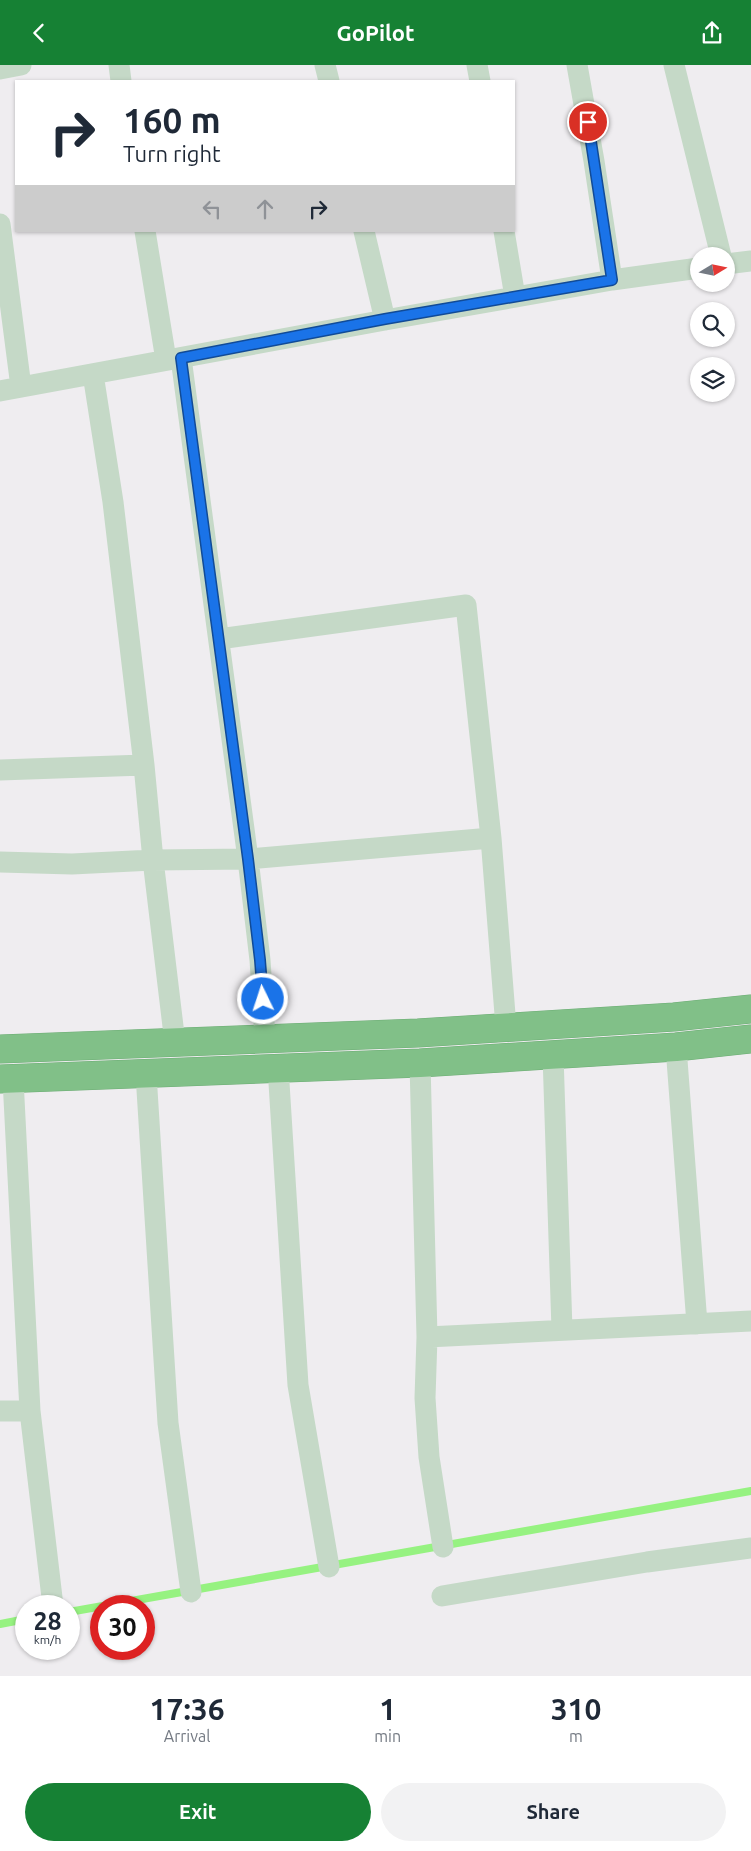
<!DOCTYPE html>
<style>
:root{--surface:#fff;--page:#f2f2f3;--text:#1f2937;--muted:#747a83;--accent:#168134}
body{margin:0;font-family:Ubuntu,sans-serif;background:var(--page);color:var(--text);height:100vh;display:flex;flex-direction:column;font-size:19px;white-space:nowrap}
*{box-sizing:border-box;margin:0}
p{font-size:16px;color:var(--muted)}
.icon{flex:none;width:28px;height:28px;fill:none;stroke:currentColor;stroke-width:2;stroke-linecap:round;stroke-linejoin:round}
.map{position:relative;height:1611px;overflow:hidden}
.drawer{display:flex;flex-direction:column;background:var(--surface);flex:1}
.drawer>*{flex:none}
.guide{position:absolute;left:15px;top:15px;width:500px;height:152px;border-radius:0px;box-shadow:0 1px 4px #0004;background:#fff;color:var(--text);overflow:hidden}
.needle{width:32px;rotate:80deg}
.tools{position:absolute;left:690px;top:182px;display:grid;gap:10px}
.tools a{display:grid;place-items:center;width:45px;height:45px;border-radius:50%;background:var(--surface);box-shadow:0 1px 4px #0004;font-size:25px}
.speed{position:absolute;left:15px;top:1530px;display:flex;gap:10px;font-size:25px;font-weight:700;text-align:center}
.speed>*{display:grid;place-content:center;width:65px;height:65px;border-radius:50%;background:var(--surface);box-shadow:0 1px 4px #0004;line-height:1}
.speed small{font-size:12px;font-weight:400}
.speed .limit{border:8px solid #d22;background:#fff;color:#111}
.pin{position:absolute;display:grid;place-items:center;width:42px;height:42px;color:#fff;margin:-21px;border:2px solid #fff;border-radius:50%;box-shadow:0 1px 5px #0007}
.me{position:absolute;width:55px;margin:-28px;rotate:356deg;stroke-linejoin:round;filter:drop-shadow(0 0 4px #0008)}
.turn{display:flex;align-items:center;gap:18px;height:105px;padding:0 25px;font-size:22px}
.turn .icon{width:65px;height:65px;stroke-width:2.5}
.turn b{display:block;font-size:35px;line-height:42px}
.lanes{display:flex;align-items:center;height:48px;padding:0 25px;background:#0003;justify-content:center;gap:25px;direction:ltr}
.lanes .off{opacity:.35}
.eta{display:flex;justify-content:space-evenly;align-items:center;height:85px;text-align:center}
.eta b{font-size:30px;font-weight:700;line-height:35px}
.button{display:flex;gap:10px;margin-top:auto;padding:10px 25px}
.button a{flex:1;height:58px;border-radius:30px;background:var(--accent);color:#fff;font-size:20px;font-weight:700;line-height:58px;text-align:center}
.button a+a{background:var(--page);color:var(--text)}
header{display:flex;justify-content:space-between;align-items:center;height:65px;padding:0 25px;background:var(--accent);color:#fff;font-size:22px;font-weight:700}
.map>svg:first-child{display:block}
.lines{fill:none;stroke-linecap:round;stroke-linejoin:round}
.stream{stroke:#96f281;stroke-width:8}
.highway-casing{stroke:#6cac74;stroke-width:29}
.street{stroke:#c5d9c7;stroke-width:21}
.highway{stroke:#81c088;stroke-width:28}
.route-casing{stroke:#114b97;stroke-width:12}
.route{stroke:#1a73e8;stroke-width:9}
</style>
<header><svg class="icon" aria-label="back" viewBox="0 0 24 24"><path d="M15 5l-7 7 7 7"/></svg>GoPilot<svg class="icon" aria-label="share" viewBox="0 0 24 24"><path d="M12 15V3M7 8l5-5 5 5M5 13v7h14v-7"/></svg></header>
<div class="map">
<svg width="751" height="1611" viewBox="0 0 751 1611">
<rect width="100%" height="100%" fill="#efedf0"/>
<g class="lines">
<!-- stream -->
<path class="stream" d="M69,1547L751,1426
M0,1559L26,1554"/>
<defs>
<path id="highway" d="M0,984L418,968L674,952L751,944
M0,1014L420,998L676,982L751,974"/>
</defs>
<!-- highway casing -->
<use href="#highway" class="highway-casing"/>
<!-- street -->
<path class="street" d="M119,0L121,16
M325,0L329,16
M477,0L480,16
M577,0L594,96L612,215
M674,0L721,191
M0,4L21,0
M0,159L21,322
M145,166L166,295
M364,166L385,255
M504,166L515,232
M726,199L751,196
M181,293L248,794L260,895L265,973
M93,309L113,437L144,700L153,795L175,978
M0,326L385,255L612,215L699,203
M219,574L466,540L491,773L506,962
M0,705L144,700
M0,797L72,799L153,795L248,794L491,773
M676,982L697,1259
M553,990L562,1265
M420,998L427,1272L425,1333L429,1392L443,1482
M278,1002L298,1320L329,1502
M146,1009L168,1358L191,1527
M13,1014L30,1346L53,1541
M427,1272L751,1256
M0,1346H30
M442,1531L647,1497L751,1483"/>
<!-- highway -->
<use href="#highway" class="highway"/>
</g>
<g class="lines">
<defs>
<path id="route" d="M263,934L260,895L248,794L181,293L385,254L612,215L588,57"/>
</defs>
<!-- route casing -->
<use href="#route" class="route-casing"/>
<!-- route -->
<use href="#route" class="route"/>
</g>
</svg>
<div class="tools">
<a><svg class="needle" viewBox="-14 -14 28 28"><path d="M0-13l5 13h-10z" fill="#e53935"/><path d="M0 13l5-13h-10z" fill="#747a83"/></svg></a>
<a><svg class="icon" aria-label="search" viewBox="0 0 24 24"><circle cx="10" cy="10" r="6"/><path d="M15 15l6 6"/></svg></a>
<a><svg class="icon" aria-label="layers" viewBox="0 0 24 24"><path d="M12 4l9 5-9 5-9-5zM3 14l9 5 9-5"/></svg></a>
</div>
<div class="speed"><div>28<small>km/h</small></div><div class="limit">30</div></div>
<div class="pin" style="left:588px;top:57px;background:#d93025"><svg class="icon" aria-label="arrive" viewBox="0 0 24 24"><path d="M6 21V4h12l-3 4 3 4H6"/></svg></div>
<svg class="me" style="left:263px;top:934px" viewBox="-20 -20 40 40"><circle r="17" fill="#1a73e8" stroke="#fff" stroke-width="3"/><path d="M0-11L8 9 0 5-8 9z" fill="#fff"/></svg>
<div class="guide">
<div class="turn"><svg class="icon" aria-label="right" viewBox="0 0 24 24"><path d="M7 20v-9h11M14 6l5 5-5 5"/></svg><div><b>160 m</b>Turn right</div></div>
<div class="lanes"><svg class="icon off" aria-label="left" viewBox="0 0 24 24"><path d="M17 20v-9H6M10 6l-5 5 5 5"/></svg><svg class="icon off" aria-label="ahead" viewBox="0 0 24 24"><path d="M12 20V5M6 11l6-6 6 6"/></svg><svg class="icon" aria-label="right" viewBox="0 0 24 24"><path d="M7 20v-9h11M14 6l5 5-5 5"/></svg></div>
</div>
</div>
<section class="drawer">
<div class="eta">
<div><b>17:36</b><p>Arrival</p></div>
<div><b>1</b><p>min</p></div>
<div><b>310</b><p>m</p></div>
</div>
<div class="button"><a>Exit</a><a>Share</a></div>
</section>
